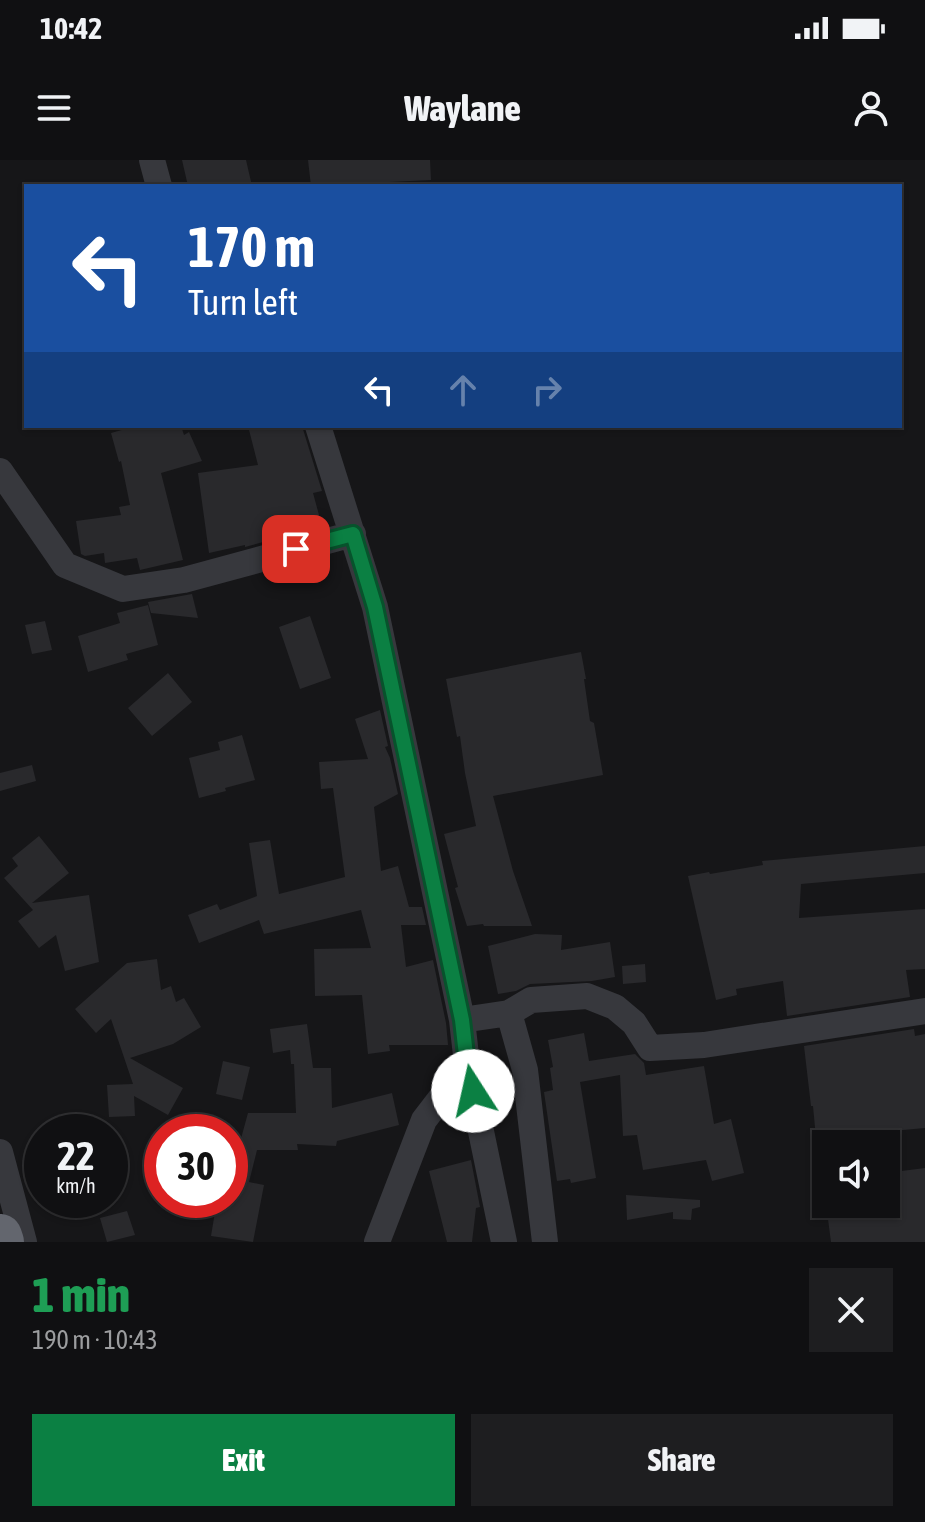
<!DOCTYPE html>
<meta charset="utf-8">
<style>
:root{--surface:#101012;--page:#1e1e20;--text:#f1f3f6;--muted:#9c9d9f;--line:#303032;--accent:#0b8043}
body{margin:0;font-family:"Asap Condensed",sans-serif;background:var(--page);color:var(--text);height:100vh;display:flex;flex-direction:column;font-size:30px;white-space:nowrap}
*{box-sizing:border-box;margin:0}
p{font-size:26px;color:var(--muted)}
.icon{flex:none;width:44px;height:44px;fill:none;stroke:currentColor;stroke-width:2;stroke-linecap:round;stroke-linejoin:round}
.map{position:relative;height:1082px;overflow:hidden}
.sheet{display:flex;flex-direction:column;background:var(--surface);flex:1}
.sheet>*{flex:none}
.guide{position:absolute;left:24px;top:24px;width:878px;height:244px;border-radius:0px;box-shadow:0 2px 6px #0004,0 0 0 2px var(--line);background:#1a4fa0;color:#fff;overflow:hidden}
.controls{position:absolute;left:812px;top:970px;display:grid;gap:16px}
.controls a{display:grid;place-items:center;width:88px;height:88px;border-radius:0px;background:var(--surface);box-shadow:0 2px 6px #0004,0 0 0 2px var(--line);font-size:40px}
.speed{position:absolute;left:24px;top:954px;display:flex;gap:16px;font-size:40px;font-weight:700;text-align:center}
.speed>*{display:grid;place-content:center;width:104px;height:104px;border-radius:50%;background:var(--surface);box-shadow:0 2px 6px #0004,0 0 0 2px var(--line);line-height:1}
.speed small{font-size:20px;font-weight:400}
.speed .limit{border:12px solid #d22;background:#fff;color:#111}
.pin{position:absolute;display:grid;place-items:center;width:68px;height:68px;color:#fff;margin:-34px;border-radius:16px;box-shadow:0 4px 12px #0006}
.me{position:absolute;width:88px;margin:-44px;rotate:350deg;stroke-linejoin:round;filter:drop-shadow(0 0 6px #0008)}
.turn{display:flex;align-items:center;gap:28px;height:168px;padding:0 32px;font-size:36px}
.turn .icon{width:104px;height:104px;stroke-width:2.5}
.turn b{display:block;font-size:56px;line-height:68px}
.lanes{display:flex;align-items:center;height:76px;padding:0 32px;background:#0003;justify-content:center;gap:40px;direction:ltr}
.lanes .off{opacity:.35}
.round{display:grid;place-items:center;flex:none;width:84px;height:84px;border-radius:0px;background:var(--page)}
.overview{display:flex;align-items:center;justify-content:space-between;height:136px;padding:0 32px}
h1{font-size:48px;font-weight:800;line-height:60px;color:#1e9e55}
.cta{display:flex;gap:16px;margin-top:auto;padding:16px 32px}
.cta a{flex:1;height:92px;border-radius:0px;background:var(--accent);color:#fff;font-size:32px;font-weight:800;line-height:92px;text-align:center}
.cta a+a{background:var(--page);color:var(--text)}
.status{display:flex;justify-content:space-between;align-items:center;height:56px;padding:0 40px;background:var(--surface);direction:ltr}
.status svg{height:22px;fill:currentColor}
header{display:flex;justify-content:space-between;align-items:center;height:104px;padding:0 32px;background:var(--surface);font-size:36px;font-weight:800}
.map>svg:first-child{display:block}
.building{fill:#29292c}
.lines{fill:none;stroke-linecap:round;stroke-linejoin:round}
.street{stroke:#37383d;stroke-width:26}
.highway{stroke:#63666e;stroke-width:44}
.route-casing{stroke:#07532c;stroke-width:20}
.route{stroke:#0b8043;stroke-width:14}
</style>
<div class="status"><b>10:42</b><svg viewBox="0 0 49 12"><path d="M0 12V9h3v3zM5 12V6h3v6zM10 12V3h3v9zM15 12V0h3v12zM26 1h20v11H26zM47 4h2v5h-2z"/></svg></div>
<header><svg class="icon" aria-label="menu" viewBox="0 0 24 24"><path d="M4 6h16M4 12h16M4 18h16"/></svg>Waylane<svg class="icon" aria-label="person" viewBox="0 0 24 24"><circle cx="12" cy="8" r="4"/><path d="M4 21q1-7 8-7t8 7"/></svg></header>
<div class="map">
<svg width="925" height="1082" viewBox="0 0 925 1082">
<rect width="100%" height="100%" fill="#161618"/>
<!-- building -->
<path class="building" d="M182,0H246L252,26H188Z
M308,0H430L431,20L369,23L343,26H311Z
M136,266H181L184,275L189,272L202,301L161,313L183,400L140,410L137,398L105,403L104,393L85,396L81,394L76,361L121,355L119,347L130,345L121,301L119,302L111,273Z
M248,266H302L322,331L313,333L322,366L245,387V385L209,393L198,313L258,305Z
M192,434L198,458L151,453L148,442Z
M148,445L158,485L126,494L128,500L88,512L78,476L120,463L117,453Z
M310,456L331,518L300,529L279,467Z
M45,461L52,490L32,494L25,465Z
M581,492L586,519H584L590,561L594,563L603,615L493,636L513,711L532,766H484L483,764L467,766L455,728L458,727L444,674L476,666L465,613L460,576L457,577L446,519Z
M168,513L192,542L152,576L128,548Z
M380,550L388,586L385,587L390,598L398,634L374,647L381,711L398,706L409,747H422L426,765H401L406,807L433,800L446,863L448,885H389L390,891L368,894L362,835L315,836L314,789L371,788L361,750L264,774L259,760L199,783L188,755L217,744L220,750L257,736L249,683L270,680L279,734L345,717L333,628L321,629L319,602L368,599L355,559Z
M242,575L255,620L225,628L226,631L199,638L189,598L220,590L218,582Z
M32,605L36,621L0,631V613Z
M39,676L69,713L32,743L89,735L99,802L65,811L56,775L39,788L18,761L33,750L4,718L18,706L12,698Z
M925,686V713L801,724L799,758L925,749V809L906,810L910,837L787,856L783,821L736,829L737,835L716,840L688,716L709,712L710,714L763,705L762,701Z
M535,774L562,775L561,790L610,782L615,817L592,821L530,824L516,831L498,834L488,786Z
M157,799L161,830L171,826L176,842L184,838L201,867L173,884L130,898L183,928L168,955L134,936L135,956L109,957L107,925L133,924L111,859L96,873L75,849L127,803Z
M645,804L646,822L623,824L622,806Z
M307,864L313,908H331L332,948L392,933L399,965L337,981L336,986L297,984L298,990H257L249,1022L264,1025L253,1082L211,1076L217,1040H230V1019L248,953H296L294,904H291L290,890L273,893L270,869Z
M914,869L915,876L925,874V968L816,978L813,946H811L804,886Z
M584,873L589,901L635,894L644,903L646,915L704,906L714,964L731,959L744,1013L712,1021L706,1000L643,1010L637,975L623,976L620,915L580,922L596,1018L571,1023L570,1019L557,1021L544,932L553,930L550,908L553,907L548,880Z
M223,901L250,907L242,940L216,934Z
M471,1000L480,1047L476,1048L472,1082H447L429,1011Z
M925,1008V1082H831L826,1044H886V1013Z
M626,1035L700,1040V1047L692,1049L691,1060L673,1059V1052L627,1060Z
M127,1051L135,1075L107,1082L100,1058Z"/>
<g class="lines">
<!-- street -->
<path class="street" d="M152,0L159,26
M318,266L375,447L462,860L467,904L424,960L377,1082
M0,311L65,405L123,429L184,420L353,374
M509,853L525,910L545,1082
M462,860L509,853L531,840L587,836L615,847L634,863L650,888L704,885L925,851
M467,904L504,1082
M0,992L24,1082"/>
<!-- highway -->
<path class="highway" d="M0,1076L2,1082"/>
</g>
<g class="lines">
<defs>
<path id="route" d="M296,389L353,374L375,447L462,860L467,904L473,931"/>
</defs>
<!-- route casing -->
<use href="#route" class="route-casing"/>
<!-- route -->
<use href="#route" class="route"/>
</g>
</svg>
<div class="controls">
<a><svg class="icon" aria-label="sound" viewBox="0 0 24 24"><path d="M4 9h4l5-4v14l-5-4H4zM17 9q2 3 0 6"/></svg></a>
</div>
<div class="speed"><div>22<small>km/h</small></div><div class="limit">30</div></div>
<div class="pin" style="left:296px;top:389px;background:#d93025"><svg class="icon" aria-label="arrive" viewBox="0 0 24 24"><path d="M6 21V4h12l-3 4 3 4H6"/></svg></div>
<svg class="me" style="left:473px;top:931px" viewBox="-20 -20 40 40"><circle r="19" fill="#fff"/><path d="M0-13L10 11 0 6-10 11z" fill="#0b8043"/></svg>
<div class="guide">
<div class="turn"><svg class="icon" aria-label="left" viewBox="0 0 24 24"><path d="M17 20v-9H6M10 6l-5 5 5 5"/></svg><div><b>170 m</b>Turn left</div></div>
<div class="lanes"><svg class="icon" aria-label="left" viewBox="0 0 24 24"><path d="M17 20v-9H6M10 6l-5 5 5 5"/></svg><svg class="icon off" aria-label="ahead" viewBox="0 0 24 24"><path d="M12 20V5M6 11l6-6 6 6"/></svg><svg class="icon off" aria-label="right" viewBox="0 0 24 24"><path d="M7 20v-9h11M14 6l5 5-5 5"/></svg></div>
</div>
</div>
<section class="sheet">
<div class="overview"><div><h1>1 min</h1><p>190 m · 10:43</p></div><a class="round"><svg class="icon" aria-label="close" viewBox="0 0 24 24"><path d="M6 6l12 12M18 6L6 18"/></svg></a></div>
<div class="cta"><a>Exit</a><a>Share</a></div>
</section>
